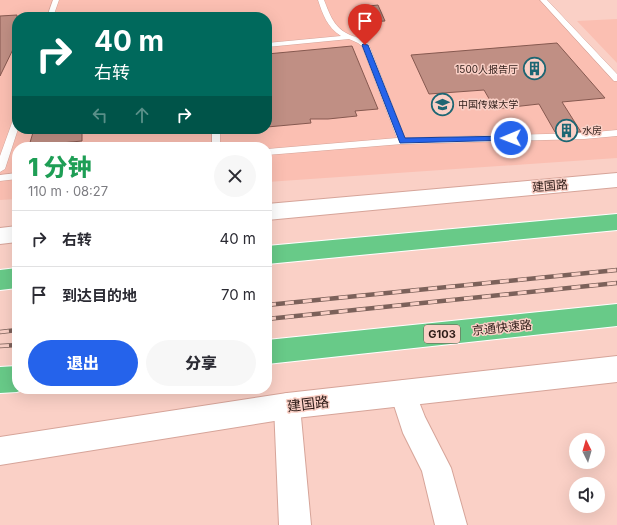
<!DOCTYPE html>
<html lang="zh">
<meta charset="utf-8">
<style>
:root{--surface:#fff;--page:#f7f7f7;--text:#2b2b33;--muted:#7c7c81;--line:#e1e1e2;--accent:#2563eb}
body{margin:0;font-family:Inter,"Noto Sans SC",sans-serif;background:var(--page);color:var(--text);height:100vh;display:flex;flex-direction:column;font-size:15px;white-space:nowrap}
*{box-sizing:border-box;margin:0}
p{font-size:13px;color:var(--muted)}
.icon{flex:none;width:22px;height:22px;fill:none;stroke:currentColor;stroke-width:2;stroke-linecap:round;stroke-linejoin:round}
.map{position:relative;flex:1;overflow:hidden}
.details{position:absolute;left:12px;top:142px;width:260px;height:252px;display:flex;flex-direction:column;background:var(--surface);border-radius:16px;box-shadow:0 4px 16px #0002}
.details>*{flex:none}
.banner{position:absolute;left:12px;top:12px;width:260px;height:122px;border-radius:16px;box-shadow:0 4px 16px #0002;background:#00695c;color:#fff;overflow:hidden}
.needle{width:26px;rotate:355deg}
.tools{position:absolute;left:569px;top:433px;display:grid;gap:8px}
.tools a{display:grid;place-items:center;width:36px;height:36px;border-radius:50%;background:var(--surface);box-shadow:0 4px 16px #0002;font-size:20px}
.pin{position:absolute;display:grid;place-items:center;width:34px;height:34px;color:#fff;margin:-41px -17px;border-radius:50% 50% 50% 0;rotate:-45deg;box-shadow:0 0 4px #0007}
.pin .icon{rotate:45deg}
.me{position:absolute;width:44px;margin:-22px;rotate:269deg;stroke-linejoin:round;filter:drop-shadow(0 0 3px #0008)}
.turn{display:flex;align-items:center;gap:14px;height:84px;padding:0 16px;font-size:18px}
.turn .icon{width:52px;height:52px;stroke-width:2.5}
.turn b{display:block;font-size:28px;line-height:34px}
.lanes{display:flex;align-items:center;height:38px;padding:0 16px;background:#0003;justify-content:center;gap:20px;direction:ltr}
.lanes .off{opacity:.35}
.round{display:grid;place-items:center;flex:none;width:42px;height:42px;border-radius:21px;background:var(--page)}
.headline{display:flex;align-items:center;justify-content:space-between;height:68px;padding:0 16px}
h1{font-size:24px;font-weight:800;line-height:30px;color:#1e9e55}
.cta{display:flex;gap:8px;margin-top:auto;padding:8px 16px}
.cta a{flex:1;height:46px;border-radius:24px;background:var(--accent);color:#fff;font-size:16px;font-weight:800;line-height:46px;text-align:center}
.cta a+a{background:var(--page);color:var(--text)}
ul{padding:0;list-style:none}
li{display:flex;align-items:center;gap:12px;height:56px;padding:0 16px;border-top:1px solid var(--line)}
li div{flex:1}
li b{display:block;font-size:15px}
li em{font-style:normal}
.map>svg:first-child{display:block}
.built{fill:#fbbfb2;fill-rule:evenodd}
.building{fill:#c08f84;stroke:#865950}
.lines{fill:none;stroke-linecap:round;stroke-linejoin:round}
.lane-casing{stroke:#d6a499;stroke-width:1}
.street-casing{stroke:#d6a499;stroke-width:2}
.secondary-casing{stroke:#d6a499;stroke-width:2}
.highway-casing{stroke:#fff;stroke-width:2}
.lane{fill:#fff;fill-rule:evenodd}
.street{fill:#fff;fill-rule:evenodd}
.secondary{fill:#fff;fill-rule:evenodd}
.highway{fill:#68ca88;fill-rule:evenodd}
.rail-casing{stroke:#7c615a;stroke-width:4.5}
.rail{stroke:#fad0c6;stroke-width:3;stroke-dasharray:9;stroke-linecap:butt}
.route{fill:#2563eb;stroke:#184099}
.labels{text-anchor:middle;stroke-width:3;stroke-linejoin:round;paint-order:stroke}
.far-poi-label{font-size:10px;fill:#2e1c18;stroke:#fad0c6;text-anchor:start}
.shield{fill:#fad0c6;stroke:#6b524c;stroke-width:1}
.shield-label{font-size:11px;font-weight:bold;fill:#2e1c18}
.street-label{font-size:12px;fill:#2e1c18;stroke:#fad0c6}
.near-street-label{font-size:14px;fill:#2e1c18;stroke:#fad0c6}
</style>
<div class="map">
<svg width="617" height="525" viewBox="0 0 617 525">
<rect width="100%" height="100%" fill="#fad0c6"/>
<!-- built -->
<path class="built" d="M0,0H544L617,79V158L267,182V147H17V199L0,200ZM17,17H267V129H17Z
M617,19V63L577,21Z"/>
<!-- building -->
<path class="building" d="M378,5L385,21L367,22L360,7Z
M17,15V41L0,76V16Z
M557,43L605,98L562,102L581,132H555L539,104L495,109L484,90L429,94L411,55Z
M352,46L378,109L355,111L357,116L328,119H310L311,123L267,127V54Z
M34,129H82V141L29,146Z"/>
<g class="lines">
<defs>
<path id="lane" d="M53,0H59L53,17H47Z
M318,0H324C330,15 334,28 350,35C357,38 363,38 369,45L405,138L584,133L617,130V136L584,139L402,144L267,155V149L397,138L362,46L358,43L349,39L267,47V43L341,36C327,27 323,15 318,0Z
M540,0H547L617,74V81H614Z
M17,117V129H18L5,169L0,172V156L13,120Z
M212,129H220V147H212Z
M17,173V179L0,181V175Z"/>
<path id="street" d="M403,380L412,384L425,417L451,468L467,525H435L422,471L403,433L390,393L394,384Z
M287,393L297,396L300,406L311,525H279L274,406L277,396Z"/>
<path id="secondary" d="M617,173V187L267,220V204Z
M17,226V242L0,244V228Z
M617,356V382L287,419L0,465V437L287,393Z"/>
<path id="highway" d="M617,214V230L267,264V246Z
M17,268V288L0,290V270Z
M617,304V326L267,364V340Z
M17,366V389H24L17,392L0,393V367Z"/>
</defs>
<!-- lane casing -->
<use href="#lane" class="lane-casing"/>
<!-- street casing -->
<use href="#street" class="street-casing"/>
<!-- secondary casing -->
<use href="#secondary" class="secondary-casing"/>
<!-- highway casing -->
<use href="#highway" class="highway-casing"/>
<!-- lane -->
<use href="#lane" class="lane"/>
<!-- street -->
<use href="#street" class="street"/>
<!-- secondary -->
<use href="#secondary" class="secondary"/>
<!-- highway -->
<use href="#highway" class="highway"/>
<defs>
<path id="rail" d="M267,305L617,270
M267,319L617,283
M0,332L17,330
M0,346L17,345"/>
</defs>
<!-- rail casing -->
<use href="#rail" class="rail-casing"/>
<!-- rail -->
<use href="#rail" class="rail"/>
</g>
<!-- route -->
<path class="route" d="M363,44L368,45L405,138L511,136H514V140L400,143L362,45Z"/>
<!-- icons -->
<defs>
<symbol id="building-ring" viewBox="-11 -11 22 22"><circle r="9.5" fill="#fad0c6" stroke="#1d6673" stroke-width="1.5"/><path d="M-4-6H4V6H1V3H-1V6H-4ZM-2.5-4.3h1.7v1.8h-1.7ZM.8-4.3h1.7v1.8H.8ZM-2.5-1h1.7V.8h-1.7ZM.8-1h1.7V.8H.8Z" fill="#1d6673"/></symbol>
<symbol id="university-ring" viewBox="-11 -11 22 22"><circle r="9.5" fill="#fad0c6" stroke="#1d6673" stroke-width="1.5"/><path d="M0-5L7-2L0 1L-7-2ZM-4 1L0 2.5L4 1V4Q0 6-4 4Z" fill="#1d6673"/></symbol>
</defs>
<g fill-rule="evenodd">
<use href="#building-ring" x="522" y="56" width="25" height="25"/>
<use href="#university-ring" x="430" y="92" width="25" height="25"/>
<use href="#building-ring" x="554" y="118" width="25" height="25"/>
</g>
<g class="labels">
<!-- far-poi labels -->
<g class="far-poi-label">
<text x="518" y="73" text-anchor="end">1500人报告厅</text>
<text x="458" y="108">中国传媒大学</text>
<text x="582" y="134">水房</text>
</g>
<!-- shield labels -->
<rect class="shield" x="424" y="325" width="36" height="18" rx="3"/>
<g class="shield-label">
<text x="442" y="338">G103</text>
</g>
<!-- street labels -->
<g class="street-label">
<text transform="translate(550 186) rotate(-5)" y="4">建国路</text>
<text transform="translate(502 328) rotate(-6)" y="4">京通快速路</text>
</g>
<!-- near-street labels -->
<g class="near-street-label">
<text transform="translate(308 404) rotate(-7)" y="5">建国路</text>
</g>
</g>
</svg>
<div class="tools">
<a><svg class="needle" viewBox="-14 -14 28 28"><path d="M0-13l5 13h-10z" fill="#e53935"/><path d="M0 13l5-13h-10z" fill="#7c7c81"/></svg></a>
<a><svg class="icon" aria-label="sound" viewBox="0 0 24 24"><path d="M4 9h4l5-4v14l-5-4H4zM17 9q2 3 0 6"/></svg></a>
</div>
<div class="pin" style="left:365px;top:45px;background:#d93025"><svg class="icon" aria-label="arrive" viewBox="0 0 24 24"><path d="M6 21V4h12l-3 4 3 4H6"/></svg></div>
<svg class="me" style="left:511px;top:138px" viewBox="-20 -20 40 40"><circle r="17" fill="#2563eb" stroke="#fff" stroke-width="3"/><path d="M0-11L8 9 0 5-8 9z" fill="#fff"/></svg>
<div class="banner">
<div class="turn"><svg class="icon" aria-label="right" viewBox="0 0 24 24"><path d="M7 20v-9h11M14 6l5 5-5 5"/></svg><div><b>40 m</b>右转</div></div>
<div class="lanes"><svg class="icon off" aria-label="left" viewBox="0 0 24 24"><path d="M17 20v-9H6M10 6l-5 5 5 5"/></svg><svg class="icon off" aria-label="ahead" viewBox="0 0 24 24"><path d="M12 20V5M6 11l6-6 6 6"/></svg><svg class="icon" aria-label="right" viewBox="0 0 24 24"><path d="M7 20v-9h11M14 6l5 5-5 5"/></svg></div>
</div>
<section class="details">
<div class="headline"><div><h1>1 分钟</h1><p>110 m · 08:27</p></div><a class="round"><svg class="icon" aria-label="close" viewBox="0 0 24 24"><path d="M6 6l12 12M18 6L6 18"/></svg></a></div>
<ul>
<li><svg class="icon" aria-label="right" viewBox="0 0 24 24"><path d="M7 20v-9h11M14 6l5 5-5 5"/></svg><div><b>右转</b></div><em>40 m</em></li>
<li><svg class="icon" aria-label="arrive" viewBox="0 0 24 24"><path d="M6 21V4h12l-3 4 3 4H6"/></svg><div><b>到达目的地</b></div><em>70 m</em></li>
</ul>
<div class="cta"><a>退出</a><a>分享</a></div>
</section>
</div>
